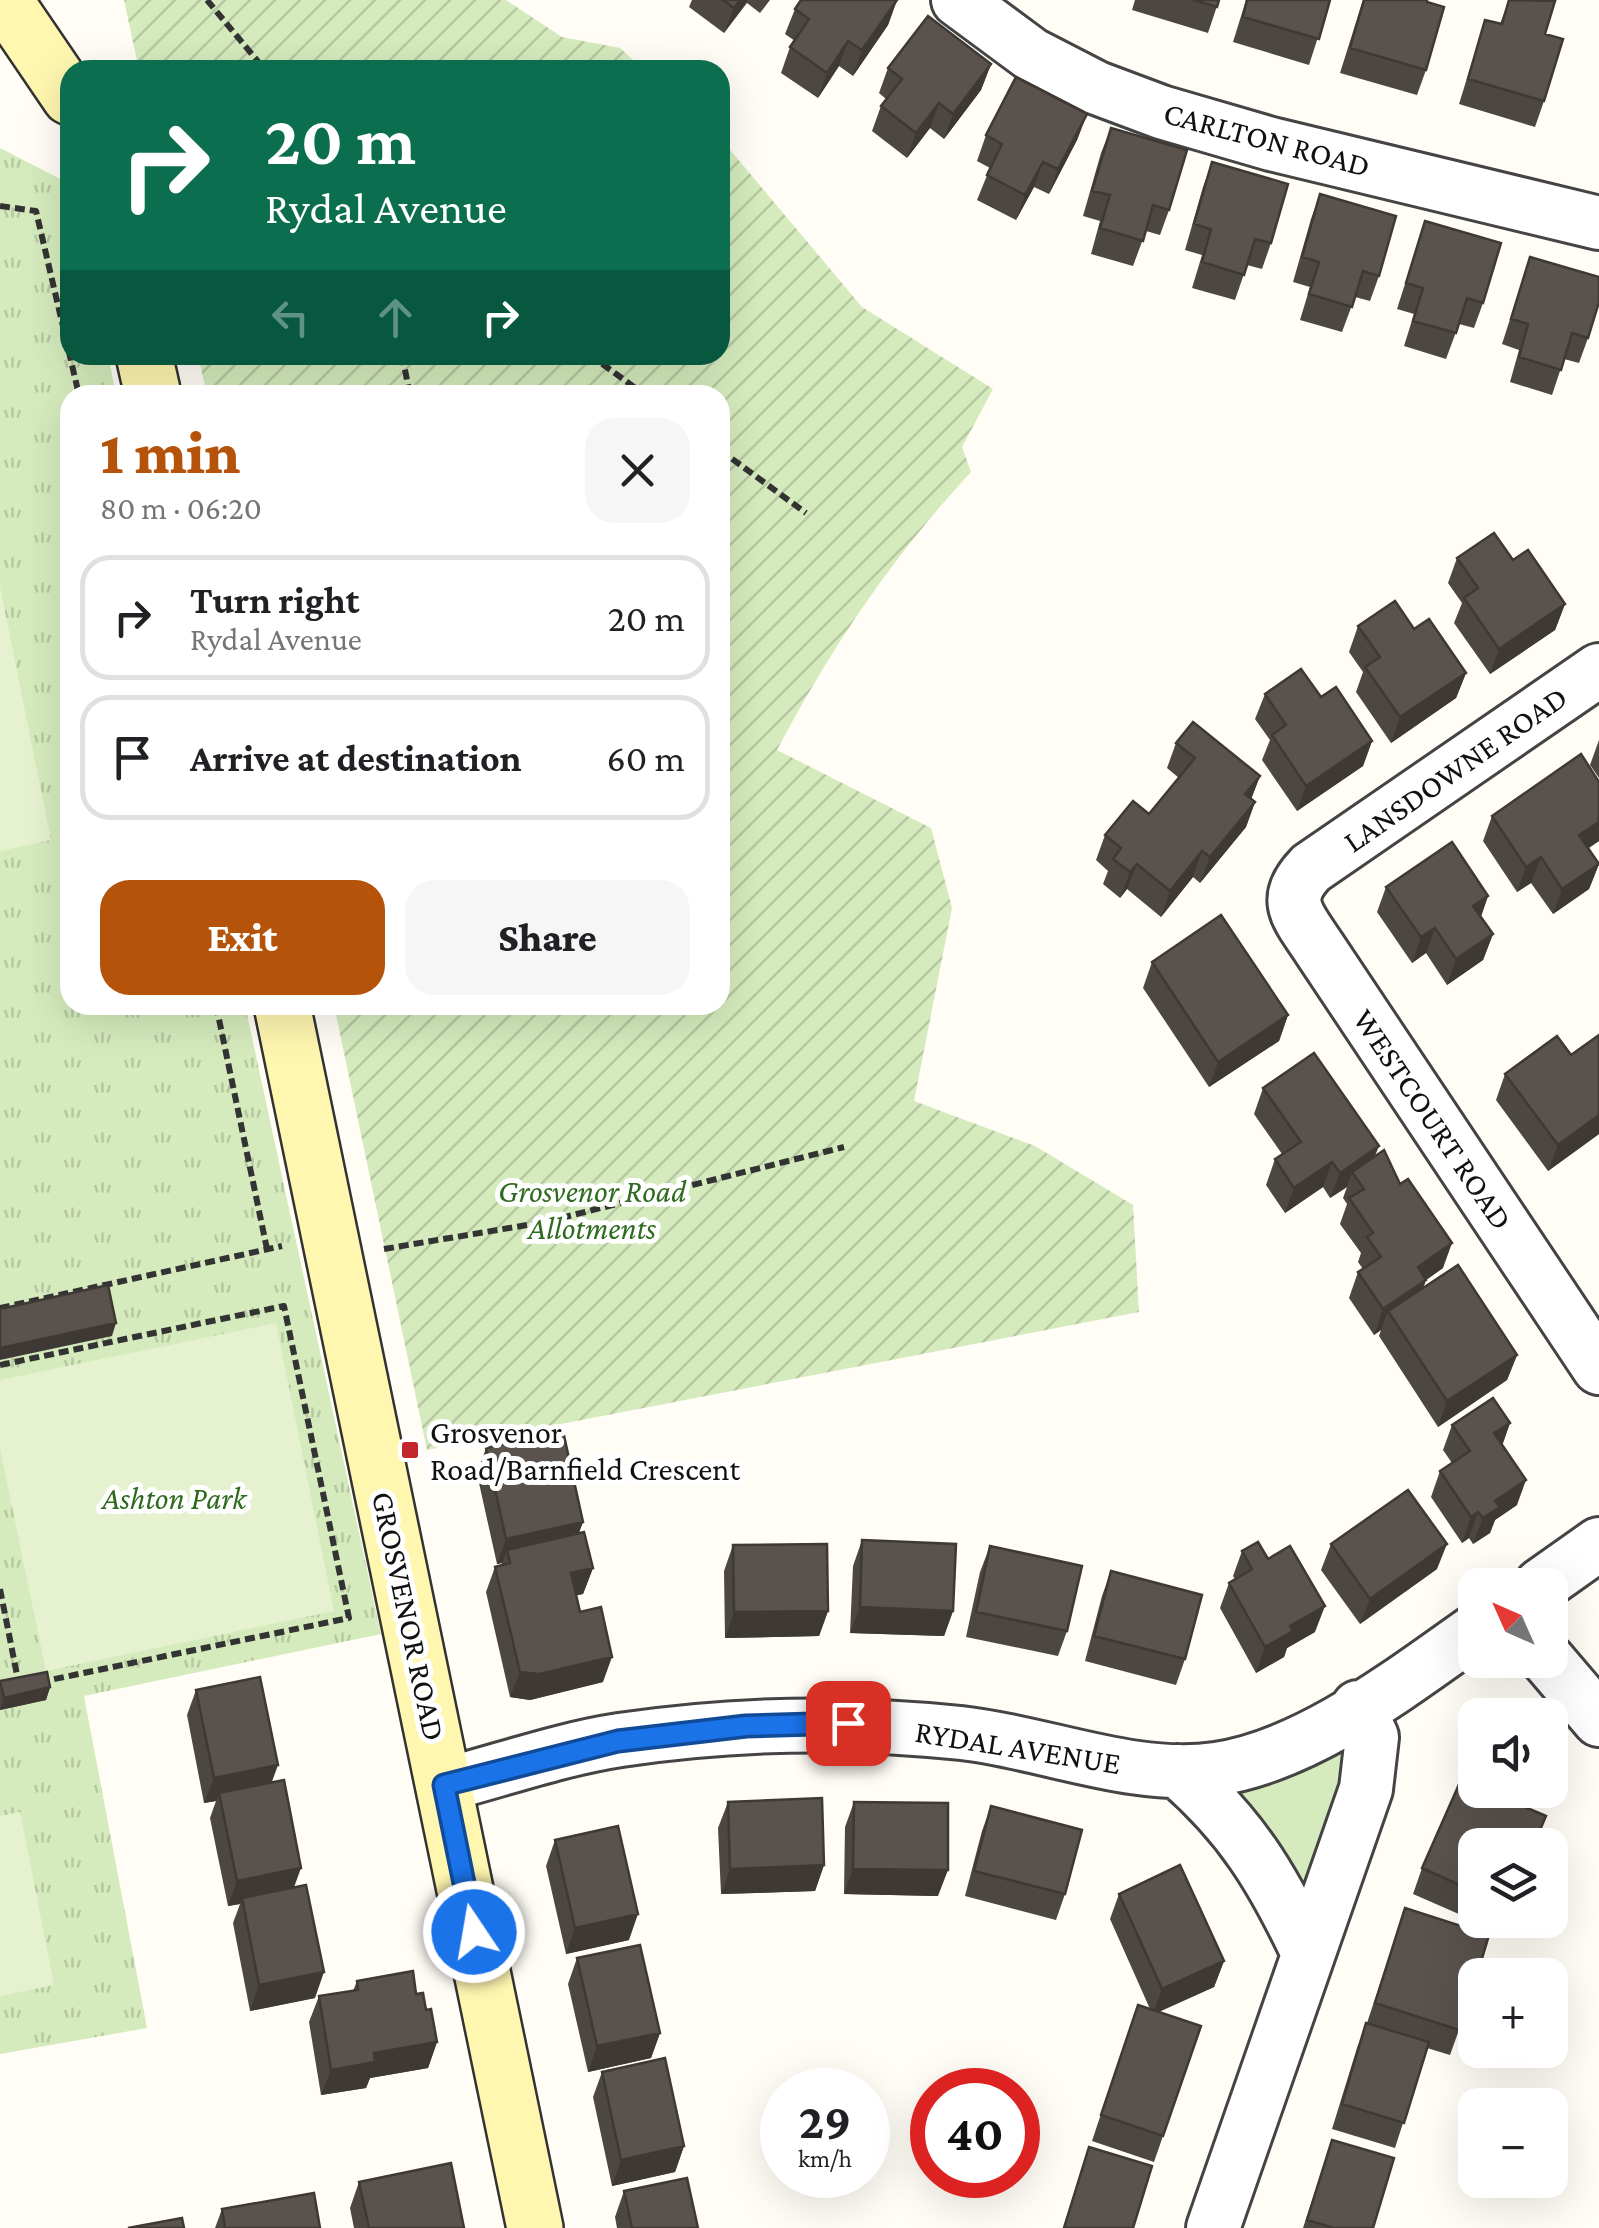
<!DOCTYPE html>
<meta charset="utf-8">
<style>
:root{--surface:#fff;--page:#f6f6f6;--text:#202124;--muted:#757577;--line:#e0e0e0;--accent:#b45309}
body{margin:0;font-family:"Crimson Pro",serif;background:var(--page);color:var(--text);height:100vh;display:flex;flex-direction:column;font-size:38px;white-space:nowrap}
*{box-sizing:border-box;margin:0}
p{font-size:32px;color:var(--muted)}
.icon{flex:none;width:55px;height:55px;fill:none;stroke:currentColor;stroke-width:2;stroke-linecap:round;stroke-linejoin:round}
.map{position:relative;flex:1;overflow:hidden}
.sheet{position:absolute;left:60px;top:385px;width:670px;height:630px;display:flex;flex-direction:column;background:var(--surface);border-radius:30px;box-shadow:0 10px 40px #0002}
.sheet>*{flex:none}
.top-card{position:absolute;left:60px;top:60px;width:670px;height:305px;border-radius:30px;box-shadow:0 10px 40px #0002;background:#0b6e4f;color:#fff;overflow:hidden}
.needle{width:65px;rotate:315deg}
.buttons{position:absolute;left:1458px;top:1568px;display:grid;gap:20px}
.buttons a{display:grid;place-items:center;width:110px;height:110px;border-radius:20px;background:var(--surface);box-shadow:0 10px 40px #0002;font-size:50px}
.speed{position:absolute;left:760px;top:2068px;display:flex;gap:20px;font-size:50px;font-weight:700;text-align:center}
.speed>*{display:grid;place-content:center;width:130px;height:130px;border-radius:50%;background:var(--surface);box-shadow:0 10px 40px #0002;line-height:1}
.speed small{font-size:25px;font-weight:400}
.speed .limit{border:15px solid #d22;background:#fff;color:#111}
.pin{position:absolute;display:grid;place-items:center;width:85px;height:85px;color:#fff;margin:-42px;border-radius:20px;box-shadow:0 5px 15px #0006}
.me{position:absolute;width:110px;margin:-55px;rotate:348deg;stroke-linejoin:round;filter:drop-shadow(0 0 8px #0008)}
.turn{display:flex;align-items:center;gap:35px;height:210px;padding:0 40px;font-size:45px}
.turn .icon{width:130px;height:130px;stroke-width:2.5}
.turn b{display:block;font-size:70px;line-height:85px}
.lanes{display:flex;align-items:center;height:95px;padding:0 40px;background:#0003;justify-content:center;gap:50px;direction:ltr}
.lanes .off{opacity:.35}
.round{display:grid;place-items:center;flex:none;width:105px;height:105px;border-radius:30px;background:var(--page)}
.headline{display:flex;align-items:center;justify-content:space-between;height:170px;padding:0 40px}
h1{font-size:60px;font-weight:800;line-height:75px;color:var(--accent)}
.cta{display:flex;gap:20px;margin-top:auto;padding:20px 40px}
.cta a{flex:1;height:115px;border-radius:30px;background:var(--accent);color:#fff;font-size:40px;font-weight:800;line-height:115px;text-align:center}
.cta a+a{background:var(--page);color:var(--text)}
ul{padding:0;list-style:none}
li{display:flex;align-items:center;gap:30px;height:125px;margin:0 20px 15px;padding:0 20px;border:5px solid var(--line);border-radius:30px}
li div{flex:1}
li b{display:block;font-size:38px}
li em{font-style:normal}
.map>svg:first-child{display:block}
.grass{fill:#d5ebbd}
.park{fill:url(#park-tufts)}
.garden{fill:url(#garden-furrows)}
.pitch{fill:#e6f2cf}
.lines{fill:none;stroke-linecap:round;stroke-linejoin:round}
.street-casing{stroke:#444;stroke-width:58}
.secondary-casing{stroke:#333;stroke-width:60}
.path{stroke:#333;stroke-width:6;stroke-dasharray:10 5;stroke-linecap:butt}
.street{stroke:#fff;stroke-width:52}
.secondary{stroke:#fff6b0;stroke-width:55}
.wall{fill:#4d4742}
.shaded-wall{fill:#3f3936}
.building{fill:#5a524d;stroke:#3f3936;stroke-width:2.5}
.route-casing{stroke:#114b97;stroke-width:25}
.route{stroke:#1a73e8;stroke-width:18}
.poi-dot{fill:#c4262e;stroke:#fff;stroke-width:4}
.labels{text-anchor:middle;stroke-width:10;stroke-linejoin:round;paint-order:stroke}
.street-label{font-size:32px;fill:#111;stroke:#fff}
.park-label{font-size:32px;font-style:italic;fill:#2f6b1f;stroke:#fff}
.poi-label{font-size:32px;fill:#111;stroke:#fff;text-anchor:start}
</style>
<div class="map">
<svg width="1599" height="2228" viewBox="0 0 1599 2228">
<defs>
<pattern id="park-tufts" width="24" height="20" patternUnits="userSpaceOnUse" patternTransform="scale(2.5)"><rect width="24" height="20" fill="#d5ebbd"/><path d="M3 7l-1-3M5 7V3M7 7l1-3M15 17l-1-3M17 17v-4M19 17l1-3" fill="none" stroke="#b6c8a1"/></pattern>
<pattern id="garden-furrows" width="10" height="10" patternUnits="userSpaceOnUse" patternTransform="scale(2.5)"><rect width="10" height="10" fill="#d5ebbd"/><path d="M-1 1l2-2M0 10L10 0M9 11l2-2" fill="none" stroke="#b6c8a1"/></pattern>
</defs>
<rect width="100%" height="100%" fill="#fffdf5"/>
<!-- grass -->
<path class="grass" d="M1372,1737L1331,1884L1274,1880L1217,1769Z"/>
<!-- park -->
<path class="park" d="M0,148L70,184V355H108L116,395H70V1005H245L381,1634L84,1696L147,2028L0,2054Z"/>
<!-- garden -->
<path class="garden" d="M124,0H506L562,37L620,48L644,70H139Z
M720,138L862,307L993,389L962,447L971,472C892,557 831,648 777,750L931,828L952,908L914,1101L1035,1146L1133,1205L1139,1312L427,1450L334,1005H720V395H207L198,355H720Z"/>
<!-- pitch -->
<path class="pitch" d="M0,587L51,840L0,851Z
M276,1323L334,1611L46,1671L0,1448V1380Z
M20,1812L54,1985L0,1996V1816Z"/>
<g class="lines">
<defs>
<path id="street" d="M958,0L1031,54L1097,88L1161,112L1271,144L1599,223
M1599,670L1311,868C1280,900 1298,916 1319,948L1599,1368
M1541,1585L1599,1544
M1548,1660L1599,1720
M1178,1771C1241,1826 1272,1877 1307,1951
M444,1785C502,1770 561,1749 620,1740C734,1723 847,1721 961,1733C1044,1742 1132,1781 1216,1769C1307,1756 1401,1683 1475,1631
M1213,2228L1366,1789L1372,1737L1358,1707"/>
<path id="secondary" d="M4,0L70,97
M144,355L153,395
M282,1005L535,2228"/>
</defs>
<!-- street casing -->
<use href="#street" class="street-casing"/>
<!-- secondary casing -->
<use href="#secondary" class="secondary-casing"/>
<!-- path -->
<path class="path" d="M207,0L265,70
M0,206L36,211L79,395
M402,355L410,395
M590,355L645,395
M720,450L806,513
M216,1005L267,1249
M384,1249L545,1222L844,1147
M0,1308L282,1246
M0,1365L284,1306L349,1618L45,1681
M0,1589L19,1685"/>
<!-- street -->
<use href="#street" class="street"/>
<!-- secondary -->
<use href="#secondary" class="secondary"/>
</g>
<!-- wall -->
<path class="wall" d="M692,0H770L760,13L747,3L724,33L689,7Z
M897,0L888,25L853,76L839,66L818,98L781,73L790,47L795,41L785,34L795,9Z
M1135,0H1219L1208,33L1132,10Z
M1246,0H1330L1309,65L1233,42Z
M1363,0H1427L1426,70L1417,95L1340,73Z
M1509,0L1545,34L1544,101L1535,127L1459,104L1485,20L1500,24Z
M991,64L981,90L944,139L930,128L907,158L872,131L881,106L886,99L879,93L888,68Z
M1087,114L1077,140L1049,194L1034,187L1016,220L977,200L990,168L977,161L986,135Z
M1111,128L1169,210L1160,235L1146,231L1133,266L1091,254L1100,221L1083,216L1101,153Z
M1212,162L1271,243L1262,269L1247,265L1235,300L1192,288L1202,255L1185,250L1203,187Z
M1320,194L1379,276L1370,301L1355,297L1342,332L1300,320L1310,287L1293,282L1311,219Z
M1425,221L1483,303L1474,328L1459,324L1446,359L1404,346L1414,314L1397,309Z
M1530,257L1588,338L1579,363L1564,359L1552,395L1510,382L1519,350L1502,344Z
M1457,558L1513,560L1565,604L1555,630L1490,674L1454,623L1462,603L1448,583Z
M1358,626L1414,629L1466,673L1456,698L1391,743L1356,692L1363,672L1349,652Z
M1265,694L1321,697L1372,741L1363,766L1297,811L1262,760L1270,740L1255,719Z
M1599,740V778L1590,765Z
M1176,743L1260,776L1251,799L1255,802L1246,827L1200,883L1193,877L1161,917L1127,889L1120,898L1103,884L1108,871L1096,860L1105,835L1149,814L1179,778L1167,768Z
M1599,782V841L1588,848L1599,864L1589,889L1553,914L1531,883L1517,892L1483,841L1492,816Z
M1386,887L1488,896L1481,917L1493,934L1483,960L1447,985L1426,953L1412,963L1377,912Z
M1152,962L1288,1015L1279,1041L1209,1087L1143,988Z
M1599,1035V1134L1548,1171L1496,1100L1505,1074L1571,1055Z
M1263,1088L1375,1156L1400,1184L1443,1268L1426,1280L1423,1288L1517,1355L1507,1380L1438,1427L1379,1336L1381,1330L1374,1335L1349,1298L1358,1272L1363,1269L1358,1262L1361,1253L1340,1224L1347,1204L1343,1198L1347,1187L1330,1198L1323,1187L1285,1213L1266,1185L1275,1159L1282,1154L1254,1114Z
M1510,1423L1502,1445L1517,1505L1495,1520L1490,1533L1473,1544L1469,1538L1462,1543L1431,1497L1440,1471L1452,1463L1443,1450L1452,1425Z
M486,1448L583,1522L579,1533L593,1568L583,1594L576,1595L603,1682L530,1700L510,1697L486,1592L495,1567L501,1565L502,1563L497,1564L477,1474Z
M862,1540L953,1611L944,1636L850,1633L853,1566Z
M1331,1544L1437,1569L1360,1624L1321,1570Z
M733,1545L828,1611L819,1636L725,1638L724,1571Z
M990,1546L1067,1631L1058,1656L966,1637L980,1572Z
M1242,1551L1268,1559L1315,1632L1287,1648L1284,1657L1256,1673L1220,1608L1229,1583L1235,1579L1233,1576Z
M1111,1571L1185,1659L1176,1685L1085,1661L1102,1596Z
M0,1681L50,1687L46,1700L0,1710Z
M196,1690L272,1782L294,1887L315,1998L250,2011L233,1923L240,1904L228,1906L210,1818L216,1801L204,1803L187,1715Z
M728,1802L824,1865L815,1891L721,1894L718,1828Z
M854,1802L938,1896L844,1894L845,1827Z
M1521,1805L1546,1816L1535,1845H1475V1920H1505L1500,1932L1413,1894L1422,1868Z
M991,1806L1065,1894L1056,1920L965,1896L982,1831Z
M555,1840L629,1940L566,1954L546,1866Z
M1119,1894L1224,1961L1214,1987L1159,2012L1201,2026L1154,2162L1092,2141L1129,2030L1150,2009L1110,1919Z
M1405,1908L1459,2030L1450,2055L1427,2048L1395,2148L1332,2129L1357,2048L1367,2023Z
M577,1958L660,2033L651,2058L588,2072L568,1984Z
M357,1981L416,1994L426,2010L437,2042L428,2068L370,2078L366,2088L321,2095L309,2022L319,1996L353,1991Z
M602,2072L684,2146L675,2172L612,2186L593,2097Z
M1332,2140L1373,2228H1303Z
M1089,2147L1133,2228H1063Z
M359,2182L464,2228H354L350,2208Z
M624,2191L698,2228H617L615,2217Z
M222,2209L320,2228H215Z"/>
<!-- shaded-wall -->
<path class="shaded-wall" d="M740,0H748L724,33L734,8Z
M897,0L888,25L853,76L862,50Z
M848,41L839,66L818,98L827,73Z
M991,64L981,90L944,139L953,114Z
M939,103L930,128L907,158L916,133Z
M1087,114L1077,140L1049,194L1058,169Z
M1043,162L1034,187L1016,220L1025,195Z
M1565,604L1555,630L1490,674L1499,649Z
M1466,673L1456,698L1391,743L1400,717Z
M1372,741L1363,766L1297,811L1306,786Z
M1260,776L1250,802L1245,794Z
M1255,802L1246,827L1200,883L1210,857Z
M1599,822V841L1570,861L1579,835Z
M1202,851L1193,877L1161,917L1170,891Z
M1541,857L1531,883L1517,892L1526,867Z
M1137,864L1127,889L1120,898L1130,872Z
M1599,864L1589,889L1553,914L1562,889Z
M1488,896L1479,921L1473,906Z
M1435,928L1426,953L1412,963L1421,937Z
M1493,934L1483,960L1447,985L1456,959Z
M1288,1015L1279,1041L1209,1087L1218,1062Z
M1599,1100V1134L1548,1171L1558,1145Z
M1379,1146L1369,1171L1352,1172L1347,1187L1330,1198L1340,1173Z
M1332,1162L1323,1187L1285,1213L1294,1188Z
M1452,1243L1443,1268L1426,1280L1417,1305L1388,1311L1381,1330L1374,1335L1383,1309L1418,1267Z
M116,1323L112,1336L0,1360V1348Z
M1517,1355L1507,1380L1438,1427L1447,1401Z
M1510,1423L1501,1449L1494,1433Z
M1526,1480L1517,1505L1495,1520L1490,1533L1473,1544L1483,1518L1495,1501Z
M1478,1512L1469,1538L1462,1543L1471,1517Z
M583,1522L573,1547L507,1550L502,1563L497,1564L506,1539Z
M1447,1544L1437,1569L1360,1624L1370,1599Z
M593,1568L583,1594L562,1599L571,1573Z
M1325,1606L1315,1632L1287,1648L1284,1657L1256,1673L1265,1647L1290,1626Z
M860,1607L953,1611L944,1636L850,1633Z
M828,1611L819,1636L725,1638L734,1612Z
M612,1657L603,1682L530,1700L510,1697L520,1672Z
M50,1687L46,1700L0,1710L4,1698Z
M278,1765L269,1790L219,1793L216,1801L204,1803L214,1778Z
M824,1865L815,1891L721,1894L730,1869Z
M301,1868L292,1893L242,1898L240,1904L228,1906L237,1881Z
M853,1869L948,1870L938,1896L844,1894Z
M638,1914L629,1940L566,1954L575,1928Z
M1224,1961L1214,1987L1153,2014L1162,1989Z
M324,1972L315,1998L250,2011L259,1985Z
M660,2033L651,2058L588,2072L597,2046Z
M437,2042L428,2068L370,2078L366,2088L321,2095L331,2070L374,2053Z
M684,2146L675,2172L612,2186L621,2160Z"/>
<!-- building -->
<path class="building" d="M723,0H740L734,8Z
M801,0H897L862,50L848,41L827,73L790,47L809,19L795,9Z
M1193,0H1219L1217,7Z
M1247,0H1330L1319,39L1243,17Z
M1364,0H1427V2L1444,7L1426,70L1350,48Z
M1509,0L1555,1L1545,34L1563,39L1544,101L1468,79L1485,20L1502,24Z
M928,16L991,64L953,114L939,103L916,133L881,106L902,79L888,68Z
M1016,77L1087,114L1058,169L1043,162L1025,195L987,175L1002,144L986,135Z
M1111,128L1187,150L1169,210L1153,205L1143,241L1100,228L1110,195L1092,191Z
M1212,162L1288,184L1271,243L1255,239L1244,275L1202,262L1211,229L1194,224Z
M1320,194L1396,216L1379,276L1363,271L1352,307L1309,294L1319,262L1302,257Z
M1425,221L1501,243L1483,303L1467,298L1456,333L1413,321L1423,288L1406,283Z
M1530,257L1599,277V302L1588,338L1572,333L1561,370L1519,357L1528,324L1511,319Z
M1494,533L1513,560L1528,550L1565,604L1499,649L1464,598L1478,588L1457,558Z
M1395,601L1414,629L1429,619L1466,673L1400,717L1365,667L1380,657L1358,626Z
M1301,669L1321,697L1336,687L1372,741L1306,786L1272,735L1286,725L1265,694Z
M1193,722L1260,776L1245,794L1255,802L1210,857L1202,851L1170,891L1137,864L1130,872L1113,859L1121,848L1105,835L1133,801L1149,814L1195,758L1176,743Z
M1581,754L1599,782V822L1579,835L1599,864L1562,889L1541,857L1526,867L1492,816Z
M1452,842L1488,896L1473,906L1493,934L1456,959L1435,928L1421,937L1386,887Z
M1221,915L1288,1015L1218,1062L1152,962Z
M1599,1035V1115L1558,1145L1505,1074L1557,1036L1571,1055Z
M1314,1053L1379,1146L1340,1173L1332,1162L1294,1188L1275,1159L1301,1142L1263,1088Z
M1384,1150L1400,1184L1408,1179L1452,1243L1418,1267L1426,1280L1383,1309L1358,1272L1381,1257L1367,1237L1373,1233L1349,1198L1364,1189L1352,1172Z
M1458,1265L1517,1355L1447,1401L1388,1311Z
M108,1285L116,1323L0,1348V1309Z
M1493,1398L1510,1423L1494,1433L1526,1480L1495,1501L1500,1507L1483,1518L1478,1512L1471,1517L1440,1471L1470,1451L1452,1425Z
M563,1431L583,1522L506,1539L486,1448Z
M1408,1490L1447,1544L1370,1599L1331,1544Z
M584,1532L593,1568L571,1573L580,1612L601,1607L612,1657L539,1674L520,1672L495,1567L510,1563L507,1550Z
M862,1540L956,1544L953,1611L860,1607Z
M1258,1542L1268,1559L1290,1546L1325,1606L1290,1626L1293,1631L1265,1647L1229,1583L1252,1569L1242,1551Z
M827,1544L828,1611L734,1612L733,1545Z
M990,1546L1082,1566L1067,1631L976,1612Z
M1111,1571L1202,1595L1185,1659L1094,1636Z
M47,1672L50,1687L4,1698L0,1681Z
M260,1677L278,1765L214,1778L196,1690Z
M1468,1764L1475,1767V1790H1527L1520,1805L1546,1816L1534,1844L1511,1833L1505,1845H1475V1892L1422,1868Z
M284,1780L301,1868L237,1881L219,1793Z
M822,1798L824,1865L730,1869L728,1802Z
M854,1802L948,1803V1870L853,1869Z
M991,1806L1082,1830L1065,1894L974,1871Z
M618,1826L638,1914L575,1928L555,1840Z
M1180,1865L1224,1961L1162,1989L1119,1894Z
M306,1885L324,1972L259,1985L242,1898Z
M1405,1908L1489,1935L1477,1975H1475V1980L1459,2030L1375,2003Z
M640,1945L660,2033L597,2046L577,1958Z
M413,1971L416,1994L423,1993L426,2010L431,2009L437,2042L374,2053L375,2062L331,2070L319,1996L358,1990L357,1981Z
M1138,2005L1201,2026L1163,2136L1101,2115Z
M1366,2023L1429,2042L1404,2123L1342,2104Z
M665,2058L684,2146L621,2160L602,2072Z
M1332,2140L1394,2158L1373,2228H1334L1307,2220Z
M1089,2147L1152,2166L1133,2228H1064Z
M451,2163L464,2228H369L359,2182Z
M687,2178L698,2228H632L624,2191Z
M314,2193L320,2228H225L222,2209Z
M182,2218L184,2228H128Z"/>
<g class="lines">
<defs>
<path id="route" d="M474,1932L444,1785L618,1741L746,1726L848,1723"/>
</defs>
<!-- route casing -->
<use href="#route" class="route-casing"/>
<!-- route -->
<use href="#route" class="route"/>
</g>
<!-- markers -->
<rect class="poi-dot" x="400" y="1440" width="20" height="20" rx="5"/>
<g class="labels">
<!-- street labels -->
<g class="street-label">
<text transform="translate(1267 139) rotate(15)" y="11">CARLTON ROAD</text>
<text transform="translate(1455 769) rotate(-35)" y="11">LANSDOWNE ROAD</text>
<text transform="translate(1433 1119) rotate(56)" y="11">WESTCOURT ROAD</text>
<text transform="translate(409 1616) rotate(78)" y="11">GROSVENOR ROAD</text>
<text transform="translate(1018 1747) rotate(9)" y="11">RYDAL AVENUE</text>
</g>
<!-- park labels -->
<g class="park-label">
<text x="592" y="1202">Grosvenor Road<tspan x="592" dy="37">Allotments</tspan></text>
<text x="174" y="1509">Ashton Park</text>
</g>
<!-- poi labels -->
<g class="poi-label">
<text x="430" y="1443">Grosvenor<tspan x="430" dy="37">Road/Barnfield Crescent</tspan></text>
</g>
</g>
</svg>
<div class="buttons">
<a><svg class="needle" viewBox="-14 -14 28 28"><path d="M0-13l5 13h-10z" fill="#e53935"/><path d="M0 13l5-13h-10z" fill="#757577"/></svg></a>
<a><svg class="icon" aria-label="sound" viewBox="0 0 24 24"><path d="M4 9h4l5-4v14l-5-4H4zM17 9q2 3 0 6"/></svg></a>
<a><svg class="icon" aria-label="layers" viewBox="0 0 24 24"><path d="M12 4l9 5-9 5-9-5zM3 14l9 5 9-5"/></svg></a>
<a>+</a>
<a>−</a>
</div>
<div class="speed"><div>29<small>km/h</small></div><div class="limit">40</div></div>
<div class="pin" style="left:848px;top:1723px;background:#d93025"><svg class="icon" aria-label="arrive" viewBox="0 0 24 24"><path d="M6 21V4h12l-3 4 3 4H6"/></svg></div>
<svg class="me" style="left:474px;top:1932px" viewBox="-20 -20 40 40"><circle r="17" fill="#1a73e8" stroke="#fff" stroke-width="3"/><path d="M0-11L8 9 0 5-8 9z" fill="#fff"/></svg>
<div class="top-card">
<div class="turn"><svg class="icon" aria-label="right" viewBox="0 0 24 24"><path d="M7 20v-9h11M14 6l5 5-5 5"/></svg><div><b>20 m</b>Rydal Avenue</div></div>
<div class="lanes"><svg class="icon off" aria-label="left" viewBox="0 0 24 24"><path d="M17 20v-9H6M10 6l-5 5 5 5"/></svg><svg class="icon off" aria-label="ahead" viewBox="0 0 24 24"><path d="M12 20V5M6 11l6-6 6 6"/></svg><svg class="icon" aria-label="right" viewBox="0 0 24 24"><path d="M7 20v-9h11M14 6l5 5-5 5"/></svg></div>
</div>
<section class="sheet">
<div class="headline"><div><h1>1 min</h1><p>80 m · 06:20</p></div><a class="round"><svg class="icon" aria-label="close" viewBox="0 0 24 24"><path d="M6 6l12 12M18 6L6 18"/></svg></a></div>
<ul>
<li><svg class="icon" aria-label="right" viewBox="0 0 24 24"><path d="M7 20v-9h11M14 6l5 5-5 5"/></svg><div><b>Turn right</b><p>Rydal Avenue</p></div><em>20 m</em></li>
<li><svg class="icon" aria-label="arrive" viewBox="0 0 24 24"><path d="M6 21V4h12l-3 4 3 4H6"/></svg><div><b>Arrive at destination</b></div><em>60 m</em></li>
</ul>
<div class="cta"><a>Exit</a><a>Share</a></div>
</section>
</div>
